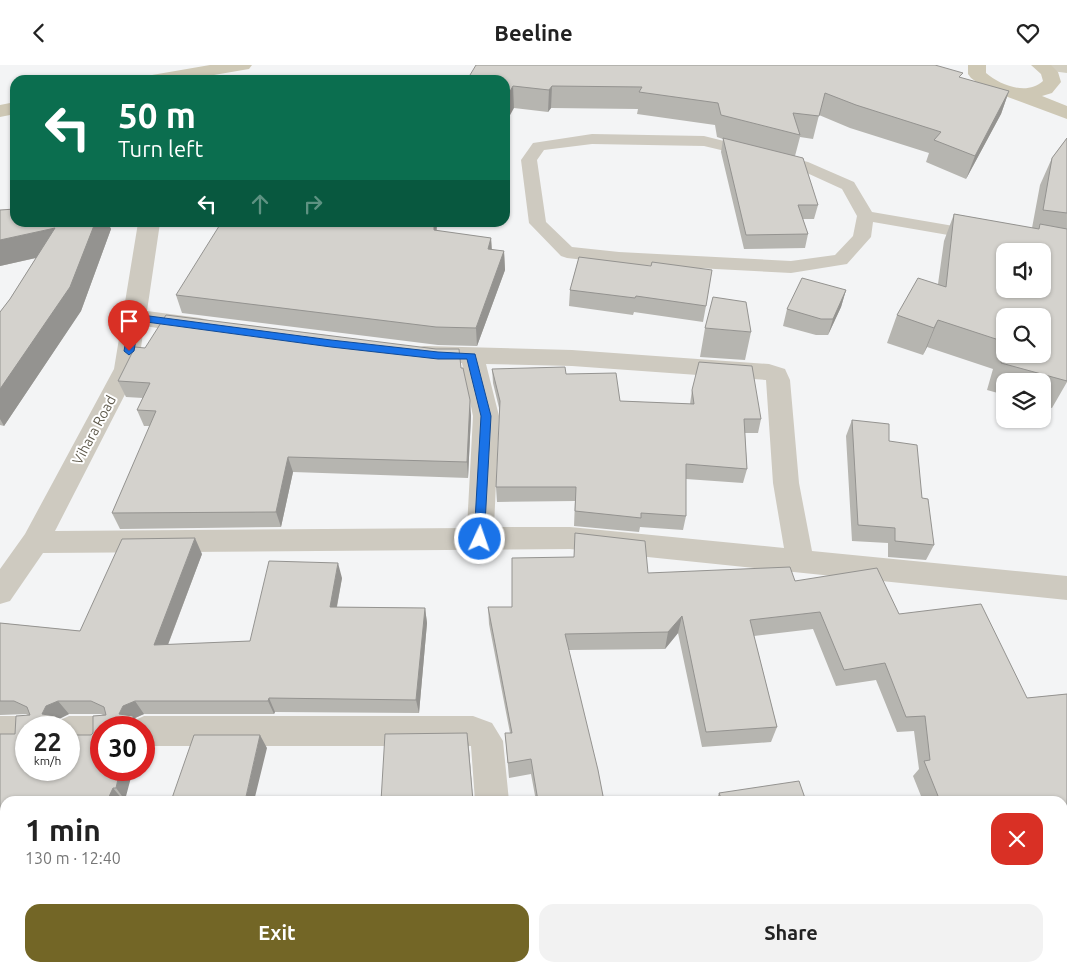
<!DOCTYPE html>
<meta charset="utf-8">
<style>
:root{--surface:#fff;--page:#f2f2f2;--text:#222;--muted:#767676;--accent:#736626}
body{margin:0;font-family:Ubuntu,sans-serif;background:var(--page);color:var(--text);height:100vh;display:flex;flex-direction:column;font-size:19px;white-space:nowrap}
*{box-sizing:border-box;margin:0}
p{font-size:16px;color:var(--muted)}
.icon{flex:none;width:28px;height:28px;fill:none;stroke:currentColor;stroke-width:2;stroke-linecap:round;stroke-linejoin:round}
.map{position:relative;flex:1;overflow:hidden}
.drawer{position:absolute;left:0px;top:731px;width:1068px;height:176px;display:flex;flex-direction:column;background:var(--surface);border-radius:15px 15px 0 0;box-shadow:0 1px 4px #0004}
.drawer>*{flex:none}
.hud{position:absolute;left:10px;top:10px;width:500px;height:152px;border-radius:15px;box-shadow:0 1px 4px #0004;background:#0b6e4f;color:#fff;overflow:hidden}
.tools{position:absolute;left:996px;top:178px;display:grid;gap:10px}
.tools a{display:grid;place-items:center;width:55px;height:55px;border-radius:10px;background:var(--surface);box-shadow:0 1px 4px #0004;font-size:25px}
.speed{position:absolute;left:15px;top:651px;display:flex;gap:10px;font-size:25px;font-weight:700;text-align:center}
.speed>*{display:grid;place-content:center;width:65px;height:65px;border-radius:50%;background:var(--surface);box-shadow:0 1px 4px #0004;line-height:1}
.speed small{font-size:12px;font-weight:400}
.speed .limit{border:8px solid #d22;background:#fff;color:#111}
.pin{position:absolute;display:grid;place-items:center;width:42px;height:42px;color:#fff;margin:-51px -21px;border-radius:50% 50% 50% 0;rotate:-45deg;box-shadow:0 0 5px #0007}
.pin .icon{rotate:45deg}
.me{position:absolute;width:55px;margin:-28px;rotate:3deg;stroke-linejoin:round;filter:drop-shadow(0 0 4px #0008)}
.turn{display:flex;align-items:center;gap:18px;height:105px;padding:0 25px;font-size:22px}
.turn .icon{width:65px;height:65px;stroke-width:2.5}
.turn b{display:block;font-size:35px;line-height:42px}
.lanes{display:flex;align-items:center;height:48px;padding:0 25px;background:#0003;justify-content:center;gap:25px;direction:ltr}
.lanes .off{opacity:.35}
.round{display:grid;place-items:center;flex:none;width:52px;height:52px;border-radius:15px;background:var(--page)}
.head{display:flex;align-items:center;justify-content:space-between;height:85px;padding:0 25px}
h1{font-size:30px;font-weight:600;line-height:38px}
.action{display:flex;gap:10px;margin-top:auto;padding:10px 25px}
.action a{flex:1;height:58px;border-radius:15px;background:var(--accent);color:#fff;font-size:20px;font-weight:600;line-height:58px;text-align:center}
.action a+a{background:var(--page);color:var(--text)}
header{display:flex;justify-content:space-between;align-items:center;height:65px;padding:0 25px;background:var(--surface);font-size:22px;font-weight:600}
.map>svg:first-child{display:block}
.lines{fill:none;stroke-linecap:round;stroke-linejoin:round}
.lane{fill:#cecac0;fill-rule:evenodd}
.street{fill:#cecac0;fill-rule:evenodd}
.secondary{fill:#d2cec0;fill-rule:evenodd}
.primary{fill:#cec8b5;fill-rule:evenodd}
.wall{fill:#b6b5b0;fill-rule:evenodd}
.shaded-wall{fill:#949390}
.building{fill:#d4d2cd;stroke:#949390;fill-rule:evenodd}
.route{fill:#1a73e8;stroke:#114b97}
.labels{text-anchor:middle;stroke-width:4;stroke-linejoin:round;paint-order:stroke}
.street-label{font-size:14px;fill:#5f5a4c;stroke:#fff}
</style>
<header><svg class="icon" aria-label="back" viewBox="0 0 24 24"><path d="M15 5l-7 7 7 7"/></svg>Beeline<svg class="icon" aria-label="heart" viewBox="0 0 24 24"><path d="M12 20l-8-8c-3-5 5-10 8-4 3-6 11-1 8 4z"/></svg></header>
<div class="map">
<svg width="1067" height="907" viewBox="0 0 1067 907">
<rect width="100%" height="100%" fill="#f3f4f5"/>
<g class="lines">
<!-- lane -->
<path class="lane" d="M592,69L704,71L808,97L854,117L872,147L977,165L983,166L986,170L983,174L977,175L873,157L871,172L847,199L791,208L619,199L567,193L561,191L529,158L521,95L533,78ZM592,79L704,81L796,103L842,124L857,151L853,171L835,190L791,196L619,187L572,182L546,157L537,95L544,85Z"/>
<!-- street -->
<path class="street" d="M138,158H160L147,246L200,253L208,255L212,261L208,267L200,269L144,261L138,304L55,466L467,463L473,351L462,298L424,297L416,295L412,289L416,283L424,281L572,285L769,299L785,304L790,315L799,418L812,486L1067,511V535L570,484L43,488L10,536L0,539V504L25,469L114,304ZM486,299L572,301L766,315L773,418L784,483L570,462H494L499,351Z
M0,651H26L37,656L40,662H26V681H0Z
M69,651H101L112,656L115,662H101V681H69V662H55L58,656Z
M144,651H473L492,658L503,676L509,736H475L471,681H144V662H130L133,656Z"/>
<!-- secondary -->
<path class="secondary" d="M1033,0H1067V8L1036,4Z"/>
<!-- primary -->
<path class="primary" d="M210,0H252L249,4L243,5L185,15H143L146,11L152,10Z
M968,0H986V8C1000,20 1027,31 1043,16L1041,9L1031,0H1051L1058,7L1061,17L1052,28L1042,31L1067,41V54L986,24L971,13L968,9Z
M15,37V49L0,52V40Z"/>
</g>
<!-- wall -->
<path class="wall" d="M962,13L1009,26L1001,49L966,114L926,97L929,88L850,63L819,50L813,74L800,72L795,91L818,140L814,154H803L808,169L805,183L744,184L721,87L723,74L717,72L715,60L637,49L638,44L551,43L548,47L514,43L505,15Z
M1067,73V317L1052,343L1042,341V316H1005V330L987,325L993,304L927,282L923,290L887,278L897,250L938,219L944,176L954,149L1032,163L1040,120L1052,93ZM1005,251L1042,289H1005Z
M0,145L15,158H108L111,164L81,246L4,361L0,360V247L10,234L36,193L0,201Z
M437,166L491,173L492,185L504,186L505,205L477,281L438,280L182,248L176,230Z
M579,192L706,241L703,257L634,247L633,250L569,241L570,225Z
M846,225L841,242L828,270H816L783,261L787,244Z
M705,263L751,267L745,295L700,292Z
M461,303L471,351L468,413L293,407L281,462L120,464L112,448L150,361H144L137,345L143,333L126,332L118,316Z
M492,304L566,309L620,336L690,339L692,325L761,354L758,368H745L747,404L743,418L686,414V451L683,465L640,462L639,467L574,461L575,436L497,437L496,422L500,347L493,318Z
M852,355L889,376L922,433L934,480L926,495L888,492V478L852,476L846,371Z
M575,468L648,508L795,516L899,549L1027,633L1067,629V907H1065L1062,900V736H923L913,711L919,704L914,666L897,667L876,615L836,621L813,564L754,571L777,662L771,677L702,682L678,568L665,584L569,585L604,736H536L531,709L509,713L505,668H510L489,559L488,542H512L574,492Z
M202,489L168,580L250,576L342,513L337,542L425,543L427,558L419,648L275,647L274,649H144L135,653L141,662H101L125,735L5,736V823H0V669H15L28,650L26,649L0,650V558L80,566ZM69,649H101L103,650L91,670L26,705L59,654Z
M719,728L806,736H716Z
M672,902H748L750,907H674Z
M819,902H895L896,907H820Z"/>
<!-- shaded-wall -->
<path class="shaded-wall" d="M513,21L514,43L505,59V35Z
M552,21L551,43L548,47L549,25Z
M1009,26L1001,49L966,114L975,91Z
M95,158H108L111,164L81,246L4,361L0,354V324Z
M434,158H437L436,184L434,165Z
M55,163L66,186L0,201V175Z
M491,173L492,192L488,184Z
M504,186L505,205L477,281L476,263Z
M846,225L841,242L828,270L833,254Z
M938,255L927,282L923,290L934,263Z
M470,335L471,351L468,413L467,397Z
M288,392L293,407L281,462L276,447Z
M195,473L202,489L162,595L154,580Z
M338,498L342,513L334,556L330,542Z
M425,543L427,558L419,648L416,635Z
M682,551L678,568L665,584L668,567Z
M269,633L275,647L274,649L268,636Z
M58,636L69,649L59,654L66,662H57L42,649L46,641Z
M135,636L144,649L135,653L141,662H132L119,649L123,641Z
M467,668L469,684L473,736Z
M260,670L267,683L254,736H245Z
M120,705H133L125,735L116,723Z
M113,723L123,735L122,736H107Z
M176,902H192L191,907H175Z"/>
<!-- building -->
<path class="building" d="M476,0H935L963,8L959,12L1009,26L975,91L934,75L941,67L856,40L825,28L819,51L793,48L800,70L721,50L718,38L639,27L642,22L552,21L549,25L513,21L505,35V15H467Z
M723,73L803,93L818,140H798L808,169L746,170Z
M1067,73V148L1043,145L1052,93Z
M15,144V158H95L70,222L0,324V247L10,234L55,163L0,175V145Z
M954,149L1039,164L1040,159L1067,164V316L1001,298L1005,281V289H1042V251H1005V277L938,255L934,263L897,250L918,213L946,222ZM1005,186H1042V224H1005Z
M221,158H434V165L491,173L488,184L504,186L476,263L436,262L176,230Z
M579,192L651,201L652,197L712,205L706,241L636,231L635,233L570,225Z
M802,213L846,225L833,254H821L787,244Z
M713,232L746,237L751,267L705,263Z
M166,250L436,284H459L461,303H463L470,335L467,397L288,392L276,447L112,448L156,346L137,345L150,318L118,316L135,282L145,283Z
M699,297L752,301L761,354H744L747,404L686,399V451L641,448V453L575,446L576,422H496L500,336L492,304L565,302L566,309L616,308L620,336L694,339L692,325Z
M852,355L889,359V376L917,380L922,433L928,434L934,480L895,476V463L858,460Z
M575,468L645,476L648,508L790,502L795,516L877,503L899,549L981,539L1027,633L1067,629V861L1062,851V736H940L924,696L930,695L925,651L906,652L885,598L844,605L820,547L750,555L777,662L706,667L682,551L668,567L565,569L598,705L604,736H538L531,694L508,698L505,668H512L488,542H512V493L574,492Z
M195,473L154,580L250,576L269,496L338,498L330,542L425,543L416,635L269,633L268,636H135L123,641L119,649L133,651V659L132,662H101V705H120L116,723H113L107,736H5V814H0V669H15L16,651L30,650L27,642L14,636H0V558L80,566L122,474ZM58,636H91L104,642L106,650L93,651V668L91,670H69V705H26V662H57L56,651L42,649L46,641Z
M467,668L473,736H381L385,669Z
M194,670H260L245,736H171Z
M799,716L806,736H722L719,728Z
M19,902H176L175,907H17Z
M304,902H494L495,907H304Z
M679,902H748L750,907H681Z
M829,902H895L896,907H830Z"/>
<!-- route -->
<path class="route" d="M134,249L331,275L438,287L475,289L491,351L484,477L480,478L474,474L481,351L467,294H438L331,282L139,256L134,286L129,290L124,286L130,252Z"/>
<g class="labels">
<!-- street labels -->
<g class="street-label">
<text transform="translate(94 365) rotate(-62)" y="5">Vihara Road</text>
</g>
</g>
</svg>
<div class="tools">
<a><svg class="icon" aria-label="sound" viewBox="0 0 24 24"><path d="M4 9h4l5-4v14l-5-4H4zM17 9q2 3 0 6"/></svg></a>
<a><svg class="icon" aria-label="search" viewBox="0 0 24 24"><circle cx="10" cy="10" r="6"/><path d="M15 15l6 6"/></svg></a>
<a><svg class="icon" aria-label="layers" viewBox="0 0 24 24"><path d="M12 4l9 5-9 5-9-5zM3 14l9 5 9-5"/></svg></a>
</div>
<div class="speed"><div>22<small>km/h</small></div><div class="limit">30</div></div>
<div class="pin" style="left:129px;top:286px;background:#d93025"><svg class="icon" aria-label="arrive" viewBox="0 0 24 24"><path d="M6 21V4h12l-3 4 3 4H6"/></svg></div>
<svg class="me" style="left:480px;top:474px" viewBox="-20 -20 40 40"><circle r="17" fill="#1a73e8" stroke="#fff" stroke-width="3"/><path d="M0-11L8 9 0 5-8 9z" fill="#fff"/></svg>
<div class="hud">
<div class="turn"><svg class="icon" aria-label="left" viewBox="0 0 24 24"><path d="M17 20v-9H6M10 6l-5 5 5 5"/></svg><div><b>50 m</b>Turn left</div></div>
<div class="lanes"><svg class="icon" aria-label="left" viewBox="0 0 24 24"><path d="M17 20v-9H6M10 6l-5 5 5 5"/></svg><svg class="icon off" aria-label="ahead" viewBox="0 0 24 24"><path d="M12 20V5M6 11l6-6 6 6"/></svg><svg class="icon off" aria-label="right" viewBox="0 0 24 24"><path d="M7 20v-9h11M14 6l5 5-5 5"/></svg></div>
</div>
<section class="drawer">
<div class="head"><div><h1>1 min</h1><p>130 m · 12:40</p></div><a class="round" style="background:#d93025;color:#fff"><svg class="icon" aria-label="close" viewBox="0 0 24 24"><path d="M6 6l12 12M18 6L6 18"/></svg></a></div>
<div class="action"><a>Exit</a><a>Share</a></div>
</section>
</div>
